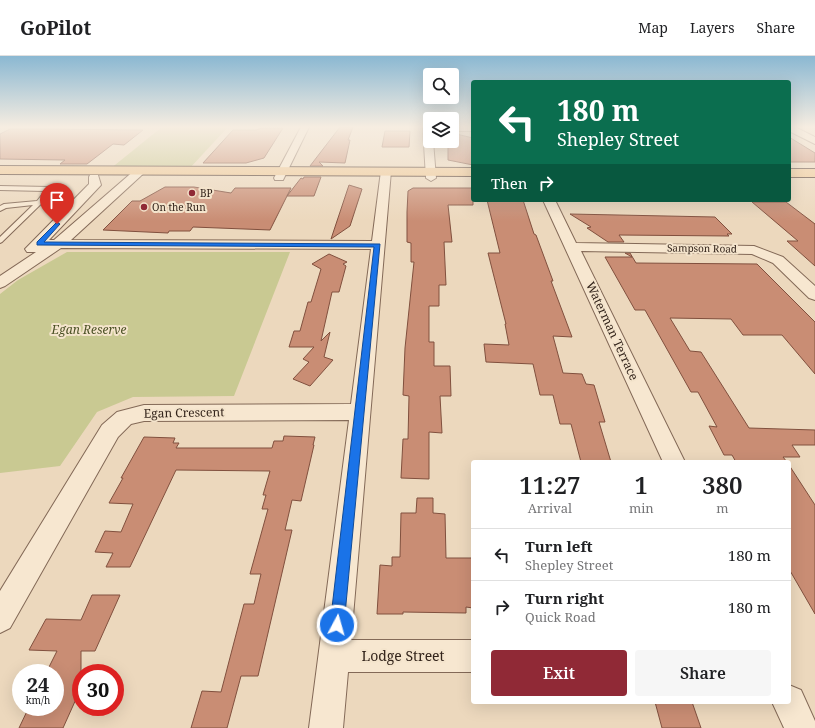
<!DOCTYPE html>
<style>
:root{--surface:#fff;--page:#f6f6f6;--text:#202124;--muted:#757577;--line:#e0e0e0;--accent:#902936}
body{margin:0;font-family:"Noto Serif",serif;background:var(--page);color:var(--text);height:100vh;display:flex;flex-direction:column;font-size:15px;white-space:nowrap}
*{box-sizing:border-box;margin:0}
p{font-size:13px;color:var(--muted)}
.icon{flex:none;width:22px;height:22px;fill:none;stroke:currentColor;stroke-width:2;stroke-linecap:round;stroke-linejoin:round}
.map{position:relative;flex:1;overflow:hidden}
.side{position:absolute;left:471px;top:404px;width:320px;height:244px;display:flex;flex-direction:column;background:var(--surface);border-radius:4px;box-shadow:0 4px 16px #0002}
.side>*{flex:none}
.hud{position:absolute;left:471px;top:24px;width:320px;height:122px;border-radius:4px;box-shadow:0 4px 16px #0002;background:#0b6e4f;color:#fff;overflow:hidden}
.tools{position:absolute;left:423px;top:12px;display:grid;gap:8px}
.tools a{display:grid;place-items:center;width:36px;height:36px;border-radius:4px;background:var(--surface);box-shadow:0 4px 16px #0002;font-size:20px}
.speed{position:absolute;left:12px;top:608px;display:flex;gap:8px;font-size:20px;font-weight:700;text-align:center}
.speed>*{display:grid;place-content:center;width:52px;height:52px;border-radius:50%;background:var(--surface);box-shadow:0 4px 16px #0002;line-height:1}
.speed small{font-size:10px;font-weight:400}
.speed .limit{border:6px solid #d22;background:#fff;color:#111}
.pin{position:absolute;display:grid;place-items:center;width:34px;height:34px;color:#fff;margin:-41px -17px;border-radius:50% 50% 50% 0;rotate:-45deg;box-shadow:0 0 4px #0007}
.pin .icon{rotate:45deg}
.me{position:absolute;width:44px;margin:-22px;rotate:6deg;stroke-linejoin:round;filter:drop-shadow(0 0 3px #0008)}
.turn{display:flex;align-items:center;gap:14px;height:84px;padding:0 20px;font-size:18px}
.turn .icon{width:52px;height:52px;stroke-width:2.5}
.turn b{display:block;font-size:28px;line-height:34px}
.then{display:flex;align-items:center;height:38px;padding:0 20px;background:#0003;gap:8px;font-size:15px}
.eta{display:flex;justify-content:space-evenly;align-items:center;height:68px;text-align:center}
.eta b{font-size:24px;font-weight:600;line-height:28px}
.primary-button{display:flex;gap:8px;margin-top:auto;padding:8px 20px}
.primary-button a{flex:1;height:46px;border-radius:4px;background:var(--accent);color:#fff;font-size:16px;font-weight:600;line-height:46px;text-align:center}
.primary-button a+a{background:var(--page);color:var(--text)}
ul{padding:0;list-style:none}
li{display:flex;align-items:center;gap:12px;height:52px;padding:0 20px;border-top:1px solid var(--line)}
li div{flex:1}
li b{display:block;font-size:15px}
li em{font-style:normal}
header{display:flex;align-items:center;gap:24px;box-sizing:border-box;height:56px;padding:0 20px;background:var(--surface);border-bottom:1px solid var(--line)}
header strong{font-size:19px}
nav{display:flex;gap:22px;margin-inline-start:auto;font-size:14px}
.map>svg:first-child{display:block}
.green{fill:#c9c992}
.building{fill:#c98d74;stroke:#81503e}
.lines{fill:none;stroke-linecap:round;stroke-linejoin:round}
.lane-casing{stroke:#836957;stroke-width:2}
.street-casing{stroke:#836957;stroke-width:2}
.primary-casing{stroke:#50382c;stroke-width:2}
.lane{fill:#f7e7d0;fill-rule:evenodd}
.street{fill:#f7e7d0;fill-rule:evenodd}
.primary{fill:#efc895;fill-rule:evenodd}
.route{fill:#1a73e8;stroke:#114b97}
.poi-dot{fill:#902936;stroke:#f4e4cc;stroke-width:1.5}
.labels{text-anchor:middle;stroke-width:4;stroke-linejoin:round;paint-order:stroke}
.far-poi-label{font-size:10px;fill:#33241b;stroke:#f4e4cc;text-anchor:start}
.far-street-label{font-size:10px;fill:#33241b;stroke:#f4e4cc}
.park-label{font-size:12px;font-style:italic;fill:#494f23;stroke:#f4e4cc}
.street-label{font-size:12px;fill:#33241b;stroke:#f4e4cc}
.near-street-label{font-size:14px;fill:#33241b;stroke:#f4e4cc}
</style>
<header>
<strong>GoPilot</strong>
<nav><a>Map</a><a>Layers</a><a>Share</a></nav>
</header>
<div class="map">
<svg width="815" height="672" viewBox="0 0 815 672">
<rect width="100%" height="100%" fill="#ecd8bd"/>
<!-- green -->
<path class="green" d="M162,71H228L189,113H110Z
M67,196H290L234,340L133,341L97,356L60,410L0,417V238L18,224Z"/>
<!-- building -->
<path class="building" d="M340,71H353L348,84H350L345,107L319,106L323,110H310Z
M262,72H283L264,102L246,107H203L233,74H256Z
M10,73H48L143,74L124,89L113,88L87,108H60L65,104L0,103V78Z
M385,75H410L409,91H382Z
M452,77L473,82V109L448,104V87H452Z
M789,81L815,97V106H789Z
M304,121H321L314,140H287L270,174L193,171L190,175H169L168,177L103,174L132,145H140L165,131H194L231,137L235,132H291L287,140L301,122L303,123Z
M349,129L362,133L350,170L331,183Z
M413,132H473V149H448L452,186H444L446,229H439V250H429V286H434V310H450L451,340H440L442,377L429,376V423L401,422L403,383H408L409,340L403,339L405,292L414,206H411V187L407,186V156L408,135Z
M487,144H523L534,178L536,179L553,225H551L572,281L553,280L563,317L582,318L586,328L594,329L605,366H599L611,406H581L571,368H560L553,339H540L533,308L486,306L484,288L509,289L505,268H506L488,197H500Z
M752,146H786L815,168V210L787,185H798Z
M570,158L715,161L732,178H727L729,180L619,179L624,186H608L587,172L591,171Z
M625,197H630L636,207L757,208L815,266V318L782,279H743L731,263L670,262L690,295L701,296L749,372L815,374V389H792L800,401H783L787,406H736L732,399H724L709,370L717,371L698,336H691L645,254H635L605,201H632Z
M329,198L347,206L343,208L346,210L339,236H332L321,285L330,276L324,301L333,304L310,330L293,323L309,306L303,303L314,291H289L294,275H300L308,246H311L321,213L312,208Z
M284,380L315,381L313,389H314L301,445L292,444L285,474H292L258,620H241L227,672H191L202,635L221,636L244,548H254L261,518H250L268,453H262L266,439H263L270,415L176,414L130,511H106L113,497L95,496L105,475L121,476L133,448L109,447L123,422H121L144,381L175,382L173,387H179L176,392H272L274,385H283Z
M789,409L815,449V558L789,513Z
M417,442H433V457L445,458L446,502H473V552L466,551V557L403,556V558H377L380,509L392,510V501H400L401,457H416Z
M92,539H120L95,595H81V632L63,672H19L29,651H55V617H46L57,595L29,594L46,563L81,564Z
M655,646H692L701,672H662Z"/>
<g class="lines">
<defs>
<path id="lane" d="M0,130L49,131L52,133L41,148L2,186L0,187V181L33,149L6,152L0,155V150L4,148L37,145L45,135L0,134Z"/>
<path id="street" d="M301,71H309L284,122L283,124H275L274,122Z
M423,71H430V85H433L436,122L431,125L426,122Z
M452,71H473V75H452Z
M789,71H795L815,81V88L789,75Z
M140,112L145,115L144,117L71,184L372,185L381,115L386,112L391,115L351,584H473V616H348L343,672H309L349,364L144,365L131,368L118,381L10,572L0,577V535L102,369L117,356L144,349L351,348L371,193L61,192L5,230L0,232V220L36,196H27L25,193L89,128V121L90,119H98L101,129L49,184H54L136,113Z
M543,144H555L576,187L754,190L783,201L815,230V244L809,242L773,207L752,198L581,195L685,406H663Z
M789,629L801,634L815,665V672H784L772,646H789Z"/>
<path id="primary" d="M0,110L473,112V120L0,118Z
M789,113H815V121H789Z"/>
</defs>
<!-- lane casing -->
<use href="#lane" class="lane-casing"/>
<!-- street casing -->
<use href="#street" class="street-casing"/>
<!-- primary casing -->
<use href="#primary" class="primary-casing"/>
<!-- lane -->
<use href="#lane" class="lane"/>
<!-- street -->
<use href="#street" class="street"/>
<!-- primary -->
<use href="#primary" class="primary"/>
</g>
<!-- sky -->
<linearGradient id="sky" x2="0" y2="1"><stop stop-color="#8bb8d2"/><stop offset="0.43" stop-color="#f6ede1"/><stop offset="1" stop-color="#f6ede1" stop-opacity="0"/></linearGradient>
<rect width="815" height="165" fill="url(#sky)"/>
<!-- route -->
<path class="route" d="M57,166L60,168L44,186L380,188L344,569L342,574L337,576L332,574L330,569L374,191L37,189V186Z"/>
<!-- markers -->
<g class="poi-dot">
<circle cx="192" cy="137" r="4"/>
<circle cx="144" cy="151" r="4"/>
</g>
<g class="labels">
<!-- far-poi labels -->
<g class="far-poi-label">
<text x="200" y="141">BP</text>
<text x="152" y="155">On the Run</text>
</g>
<!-- far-street labels -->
<g class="far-street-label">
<text transform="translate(702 192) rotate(1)" y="4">Sampson Road</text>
</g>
<!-- park labels -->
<g class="park-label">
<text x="89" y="278">Egan Reserve</text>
</g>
<!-- street labels -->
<g class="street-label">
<text transform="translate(612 275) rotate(65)" y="4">Waterman Terrace</text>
<text transform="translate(184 357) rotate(-1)" y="4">Egan Crescent</text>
</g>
<!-- near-street labels -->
<g class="near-street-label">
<text x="403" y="605">Lodge Street</text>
</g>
</g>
</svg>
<div class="tools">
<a><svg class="icon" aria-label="search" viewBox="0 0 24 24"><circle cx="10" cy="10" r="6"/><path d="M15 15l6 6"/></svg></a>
<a><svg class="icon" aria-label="layers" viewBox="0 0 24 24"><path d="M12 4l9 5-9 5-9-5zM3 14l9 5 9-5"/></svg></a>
</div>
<div class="speed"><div>24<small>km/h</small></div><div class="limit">30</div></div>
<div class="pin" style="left:57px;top:168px;background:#d93025"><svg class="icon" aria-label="arrive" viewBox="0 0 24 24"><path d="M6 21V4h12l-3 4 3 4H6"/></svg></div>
<svg class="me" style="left:337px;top:569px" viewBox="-20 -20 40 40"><circle r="17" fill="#1a73e8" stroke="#fff" stroke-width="3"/><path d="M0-11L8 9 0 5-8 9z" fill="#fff"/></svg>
<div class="hud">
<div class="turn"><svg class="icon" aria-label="left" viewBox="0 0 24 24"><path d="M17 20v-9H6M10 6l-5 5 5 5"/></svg><div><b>180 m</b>Shepley Street</div></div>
<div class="then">Then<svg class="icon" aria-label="right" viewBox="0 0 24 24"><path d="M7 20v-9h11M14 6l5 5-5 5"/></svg></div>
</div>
<section class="side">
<div class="eta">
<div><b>11:27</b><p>Arrival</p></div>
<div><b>1</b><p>min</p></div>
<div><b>380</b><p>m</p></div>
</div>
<ul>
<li><svg class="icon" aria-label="left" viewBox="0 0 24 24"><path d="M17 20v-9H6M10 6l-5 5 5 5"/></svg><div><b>Turn left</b><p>Shepley Street</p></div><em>180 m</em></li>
<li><svg class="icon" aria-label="right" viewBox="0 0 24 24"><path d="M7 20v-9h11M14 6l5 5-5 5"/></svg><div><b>Turn right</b><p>Quick Road</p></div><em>180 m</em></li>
</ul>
<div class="primary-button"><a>Exit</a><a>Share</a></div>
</section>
</div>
